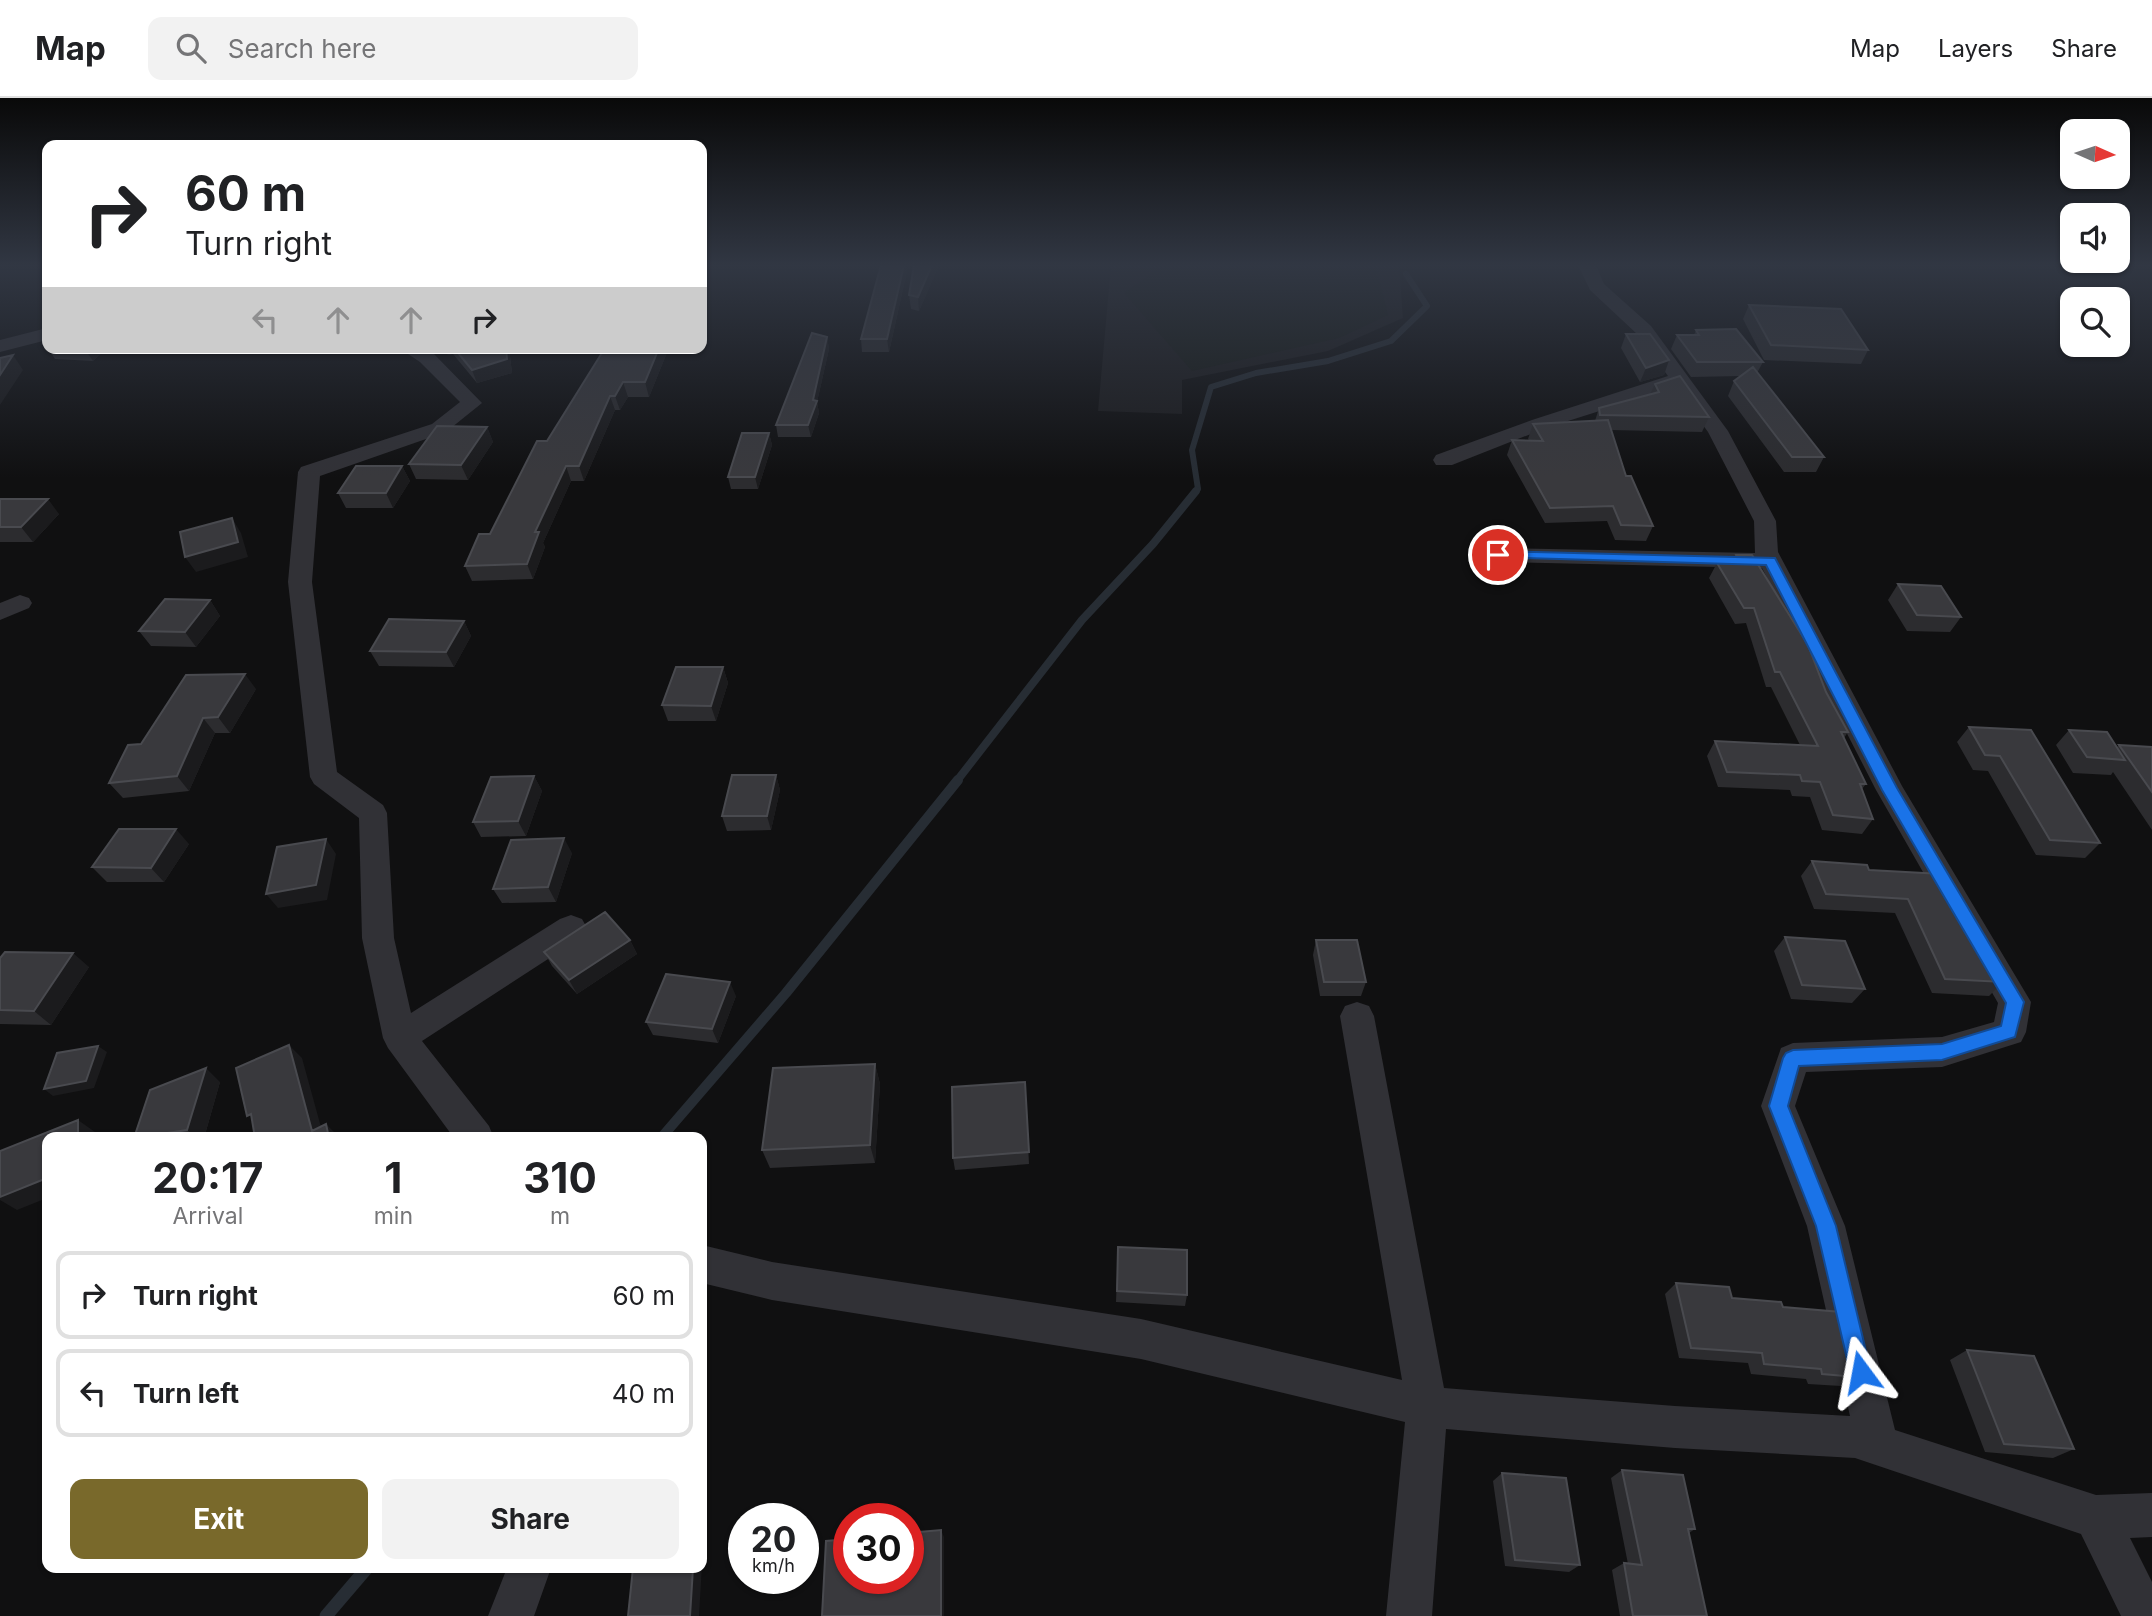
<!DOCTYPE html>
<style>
:root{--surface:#fff;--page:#f2f2f2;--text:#202124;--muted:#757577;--line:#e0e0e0;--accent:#79692b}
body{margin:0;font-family:Inter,sans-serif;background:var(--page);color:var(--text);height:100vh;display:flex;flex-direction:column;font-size:26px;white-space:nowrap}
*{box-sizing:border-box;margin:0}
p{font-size:23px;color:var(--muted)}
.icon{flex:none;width:38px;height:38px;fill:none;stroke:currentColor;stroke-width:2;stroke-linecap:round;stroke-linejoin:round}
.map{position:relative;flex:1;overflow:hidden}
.sheet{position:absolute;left:42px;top:1034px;width:665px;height:441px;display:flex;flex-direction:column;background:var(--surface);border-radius:14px;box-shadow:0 2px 5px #0004}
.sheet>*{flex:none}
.top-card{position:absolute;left:42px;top:42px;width:665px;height:214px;border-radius:14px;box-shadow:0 2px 5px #0004;background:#fff;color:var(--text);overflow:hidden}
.needle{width:46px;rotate:93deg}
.tools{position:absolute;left:2060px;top:21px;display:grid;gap:14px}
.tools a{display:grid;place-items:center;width:70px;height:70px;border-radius:14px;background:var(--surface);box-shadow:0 2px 5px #0004;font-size:35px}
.speed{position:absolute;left:728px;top:1405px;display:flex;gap:14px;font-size:35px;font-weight:700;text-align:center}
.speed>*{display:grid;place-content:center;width:91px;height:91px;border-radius:50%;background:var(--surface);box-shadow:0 2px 5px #0004;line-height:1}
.speed small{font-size:18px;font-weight:400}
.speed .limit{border:10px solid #d22;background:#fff;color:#111}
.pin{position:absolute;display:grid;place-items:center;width:60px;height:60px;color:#fff;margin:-30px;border:4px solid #fff;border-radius:50%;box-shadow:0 2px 7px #0007}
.me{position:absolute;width:77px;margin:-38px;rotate:347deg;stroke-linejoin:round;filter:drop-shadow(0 0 5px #0008)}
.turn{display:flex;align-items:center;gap:24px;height:147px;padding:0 28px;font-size:32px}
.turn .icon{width:91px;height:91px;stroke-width:2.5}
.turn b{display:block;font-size:49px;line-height:60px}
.lanes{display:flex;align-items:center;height:66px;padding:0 28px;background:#0003;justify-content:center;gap:35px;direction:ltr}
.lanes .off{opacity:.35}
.eta{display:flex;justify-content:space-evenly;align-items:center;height:119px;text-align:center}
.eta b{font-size:42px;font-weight:700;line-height:49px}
.button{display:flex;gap:14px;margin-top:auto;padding:14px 28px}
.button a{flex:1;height:80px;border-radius:14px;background:var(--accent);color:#fff;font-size:28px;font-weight:700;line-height:80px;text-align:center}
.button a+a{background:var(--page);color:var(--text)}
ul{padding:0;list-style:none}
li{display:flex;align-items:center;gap:21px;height:88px;margin:0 14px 10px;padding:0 14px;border:4px solid var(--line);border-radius:14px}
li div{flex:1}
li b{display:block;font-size:26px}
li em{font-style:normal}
header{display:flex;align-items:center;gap:42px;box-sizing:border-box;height:98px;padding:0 35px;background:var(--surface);border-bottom:2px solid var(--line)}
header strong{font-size:33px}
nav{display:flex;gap:38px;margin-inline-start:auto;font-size:24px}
.search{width:490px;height:63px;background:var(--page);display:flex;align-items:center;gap:18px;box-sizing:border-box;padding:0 24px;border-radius:14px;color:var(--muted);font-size:26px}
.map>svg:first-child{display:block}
.built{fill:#1c1c1e}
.green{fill:#171b18}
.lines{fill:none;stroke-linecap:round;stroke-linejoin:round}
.stream-far3{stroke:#272d34;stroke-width:6}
.stream-far2{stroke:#272d34;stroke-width:8}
.stream-far1{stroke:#272d34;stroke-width:10}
.stream{stroke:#272d34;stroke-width:13}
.street{fill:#313136;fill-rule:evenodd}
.wall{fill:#2c2c2f}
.shaded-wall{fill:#1b1b1d}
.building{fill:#39393d;stroke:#494a4f;stroke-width:2}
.route{fill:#1a73e8;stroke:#114b97;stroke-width:2}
</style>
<header>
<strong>Map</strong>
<div class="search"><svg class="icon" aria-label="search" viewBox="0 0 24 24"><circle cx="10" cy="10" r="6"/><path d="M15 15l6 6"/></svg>Search here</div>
<nav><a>Map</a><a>Layers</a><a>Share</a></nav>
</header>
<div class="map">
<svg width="2152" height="1518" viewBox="0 0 2152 1518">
<rect width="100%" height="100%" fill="#101011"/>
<!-- built -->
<path class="built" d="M1111,167H1399L1403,220L1328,253L1182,282V316L1098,313Z"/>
<!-- green -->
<path class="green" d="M1164,167H1352L1377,173L1388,217L1339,240L1192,273L1124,195Z"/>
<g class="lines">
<!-- stream-far3 -->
<path class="stream-far3" d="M1195,395L1198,391L1192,352L1211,289L1256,275L1328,263L1391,243L1427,208L1406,176"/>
<!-- stream-far2 -->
<path class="stream-far2" d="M956,684L1082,522L1153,446L1196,393"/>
<!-- stream-far1 -->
<path class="stream-far1" d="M661,1040L786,895L958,682"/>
<!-- stream -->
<path class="stream" d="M326,1518L367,1470"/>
<!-- street -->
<path class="street" d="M1578,167H1596L1604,186L1651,228L1728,333L1776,423L1778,454L1902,688L2031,904L2026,934L2021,944L1942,969L1806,974L1795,1008L1845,1128L1895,1332L2096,1397L2152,1395V1439L2130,1440L2152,1484V1518H2121L2081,1436L1855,1360L1675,1350L1446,1331L1432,1518H1386L1405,1324L1141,1261L772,1202L702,1185V1147L772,1164L1141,1221L1402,1282L1340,918L1345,908L1357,904L1369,908L1374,918L1444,1290L1675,1308L1850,1318L1807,1128L1761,1008L1781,950L1793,945L1942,939L1994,924L1998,905L1876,692L1762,470L1498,464L1490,462L1486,457L1490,452L1498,450L1755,455L1754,423L1708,334L1675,289L1546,330L1452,367H1436L1433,362L1436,357L1532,322L1668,278L1637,236L1590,192Z
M47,230V242L0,254V242Z
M399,250H423L434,256L482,305L446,334L320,378L312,484L337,674L383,707L387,715L394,840L411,915L560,821L571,817L582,821L587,830L582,839L422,943L489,1028L494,1040H454L388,950L383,940L362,840L359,720L314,686L310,679L288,484L298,374L301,369L432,326L460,304L420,264Z
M20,497L29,500L32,505L29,510L0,522V505Z
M507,1470H551L534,1518H488Z"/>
</g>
<!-- wall -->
<path class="wall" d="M914,167H939L919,213L911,211L909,197Z
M907,173L889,254H862L861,241Z
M1749,207L1868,252L1861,266L1764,262L1743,221Z
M1696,232L1763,264L1757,275L1824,359L1816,374H1784L1728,298L1734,283L1741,278L1691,279L1671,251L1677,237H1694Z
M1626,236L1669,262L1664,277L1640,284L1621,250Z
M827,239L829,251L817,304L819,315L811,339H778L776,327Z
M48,250H107L93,263L55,261Z
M445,250H509L512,275L477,285L453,256L448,257Z
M605,250H667L668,252L649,299H628L620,312H615L584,383H571L543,445L545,449L533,481L472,483L465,468L490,436Z
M1655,286L1709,319L1702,334L1611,332L1626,378L1653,428L1646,443L1615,442L1607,423L1545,425L1507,357L1512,342H1529L1528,341L1533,326L1595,323L1599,310L1650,296Z
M487,329L493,344L468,382L416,381L409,366Z
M769,335L772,347L758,391H731L728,379Z
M402,368L410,383L393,410H346L338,395Z
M0,401L59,416L33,444H0Z
M1736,457L1826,594L1848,634L1844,640L1866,686L1862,691L1873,721L1862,736L1822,732L1810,699L1792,698L1790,692L1718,689L1707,658L1715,643L1800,647L1771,589H1766L1746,525L1735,526L1709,480L1717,465H1732Z
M1898,486L1961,519L1950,534L1907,533L1888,502Z
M210,502L220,518L196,549L151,548L139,533Z
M464,523L471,538L454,569L379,568L370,553Z
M723,569L728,585L716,623H668L662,607Z
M256,591L230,635H215L189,693L123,700L109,685L141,646Z
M1969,629L2100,745L2085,760L2036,757L1988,673L1973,672L1957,644Z
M2069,632L2117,649L2119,647L2152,649V732L2113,674L2111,677L2073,675L2056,647Z
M776,677L780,692L771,732L727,733L722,718Z
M534,678L542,693L526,738L481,739L473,724Z
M189,746L164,784H107L92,769Z
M572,755L556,804L502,805L493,791Z
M1812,763L1869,772L1975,838L2003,884L1989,898L1932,895L1895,815L1814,811L1801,778Z
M1785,839L1865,891L1852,905L1791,901L1774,853Z
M630,842L637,856L577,896L552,868L544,854Z
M1316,842L1366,884L1361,898H1320L1313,857Z
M0,860L89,869L51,927L0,926Z
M736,898L718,945L653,937L646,924Z
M875,966L880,986L875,1065L770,1070L762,1052Z
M220,984L204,1040H134Z
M1025,984L1029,1066L955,1072L953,1060Z
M1118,1149L1187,1197L1185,1208L1116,1204Z
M1676,1185L1732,1200L1783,1209L1856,1279L1841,1288L1808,1286L1806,1281L1751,1276L1748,1265L1679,1260L1665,1196Z
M1967,1252L2074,1351L2053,1360L1985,1354L1950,1262Z
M1622,1372L1695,1431L1689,1435L1707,1518H1620L1612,1472L1624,1465L1628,1466L1611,1380Z
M1502,1375L1580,1467L1569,1474L1505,1468L1493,1383Z"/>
<!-- shaded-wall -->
<path class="shaded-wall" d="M904,167H906L907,173L889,254L887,241Z
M932,167H939L919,213L918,199Z
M827,239L829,251L817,304L819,315L811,339L808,327L813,302Z
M84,250H107L93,263Z
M445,250H451L453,256L448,257Z
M506,250H509L512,275L477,285L472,272Z
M659,250H667L668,252L649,299L645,284Z
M13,257L23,272L0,307V277Z
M1669,262L1664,277L1640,284L1646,270Z
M623,284L628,299L620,312L615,298Z
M610,298L615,312L584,383L579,368Z
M487,329L493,344L468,382L461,367Z
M769,335L772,347L758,391L755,379Z
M402,368L410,383L393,410L386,395Z
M566,368L571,383L543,445L545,449L533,481L527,466L535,434Z
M48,401L59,416L33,444L21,429Z
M232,420L241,435L248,459L196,474L185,459Z
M210,502L220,518L196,549L185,534Z
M464,523L471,538L454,569L446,554Z
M723,569L728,585L716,623L711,608Z
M245,576L256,591L230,635L218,619Z
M203,620L215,635L189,693L177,678Z
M776,677L780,692L771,732L767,718Z
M534,678L542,693L526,738L518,723Z
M176,731L189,746L164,784L151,770Z
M564,740L572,755L556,804L548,789Z
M326,741L336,756L327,802L278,810L266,796Z
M630,842L637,856L577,896L569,882Z
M73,855L89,869L51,927L34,913Z
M730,884L736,898L718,945L712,931Z
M289,947L302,960L324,1040L312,1033Z
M98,948L107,954L94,990L53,998L44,991Z
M875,966L880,986L875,1065L870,1047Z
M206,970L220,984L204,1040H196L187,1032Z
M78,1022L95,1034V1040H78Z
M326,1026L339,1039L329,1040Z
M47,1080V1100L17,1112L0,1102V1099Z
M941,1432L944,1439V1518H941Z
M702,1466V1467L699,1518H690L693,1470H702Z"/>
<!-- building -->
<path class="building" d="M881,167H904L887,241H861Z
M914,167H932L918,199L909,197Z
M1749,207L1841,211L1868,252L1771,247Z
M1736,231L1763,264H1697L1677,237H1699L1696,232Z
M812,235L827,239L813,302L817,303L808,327H776Z
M1626,236H1650L1669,262L1646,270Z
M454,250H506L507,261L472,272Z
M605,250H659L645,284H623L615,298H610L579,368H566L535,434H539L527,466L465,468L479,436H490L537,343H547Z
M13,257L0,277V260Z
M1753,269L1824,359H1792L1734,283Z
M1680,278L1709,319L1600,317L1599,310L1659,294L1655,286Z
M1608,322L1626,378H1631L1653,428L1621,427L1613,408L1550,410L1512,342L1543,343L1533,326Z
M437,328L487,329L461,367L409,366Z
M742,335H769L755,379H728Z
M356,368H402L386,395H338Z
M0,401H48L21,429H0Z
M232,420L238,444L185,459L180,434Z
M1736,457H1752L1808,547L1826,594L1848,634H1841L1866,686H1860L1873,721L1833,717L1820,684L1802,683L1800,677L1727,674L1715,643L1818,648L1780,574H1775L1754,510H1744L1717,465H1739Z
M1898,486L1941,488L1961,519L1917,517Z
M165,501L210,502L185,534L139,533Z
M389,521L464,523L446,554L370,553Z
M676,569H723L711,608L662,607Z
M245,576L218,619L203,620L177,678L109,685L128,647L141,646L186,577Z
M1969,629L2031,632L2100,745L2050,742L2000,658L1985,657Z
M2069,632L2107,634L2125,662L2087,659Z
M2119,647L2152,649V694Z
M732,677H776L767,718H722Z
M534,678L518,723L473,724L491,679Z
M119,731H176L151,770L92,769Z
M564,740L548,789L493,791L511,742Z
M326,741L316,787L266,796L277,749Z
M1812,763L1867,767L1869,772L1942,776L1975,838H1979L2003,884L1945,881L1908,801L1826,796Z
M605,814L630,842L569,882L544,854Z
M1785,839L1845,843L1865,891L1802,887Z
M1316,842H1357L1366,884H1324Z
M5,854L73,855L34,913L0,912V860Z
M666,876L730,884L712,931L646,924Z
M289,947L312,1033L326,1026L329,1040H255L251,1016L247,1018L236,970Z
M98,948L86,983L44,991L57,955Z
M875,966L870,1047L762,1052L773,970Z
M206,970L187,1032L134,1040L150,992Z
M1025,984L1029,1054L953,1060L952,989Z
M78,1022V1040H47V1080L0,1099V1053Z
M1118,1149L1187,1152V1197L1117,1193Z
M1676,1185L1729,1189L1732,1200L1781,1204L1783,1209L1841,1214L1856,1279L1822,1276L1821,1271L1764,1266L1762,1255L1691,1250Z
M1967,1252L2034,1258L2074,1351L2004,1346Z
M1622,1372L1683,1377L1695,1431H1688L1707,1518H1633L1624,1465L1642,1467Z
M1502,1375L1566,1380L1580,1467L1515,1462Z
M941,1432V1518H822L826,1443L849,1441V1480H908V1435Z
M633,1470H693L690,1518H628Z"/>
<!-- sky -->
<linearGradient id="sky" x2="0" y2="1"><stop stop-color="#090909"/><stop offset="0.44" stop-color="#313743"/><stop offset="1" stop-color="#313743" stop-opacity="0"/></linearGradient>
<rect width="2152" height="380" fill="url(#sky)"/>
<!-- route -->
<path class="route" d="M1498,453L1775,460L1897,690L2024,904L2015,939L1942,962L1799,968L1788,1008L1836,1128L1871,1274L1868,1281L1861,1284L1853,1281L1850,1274L1816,1128L1769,1008L1783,960L1786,955L1793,952L1942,946L2001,928L2006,905L1882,692L1766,467L1494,459V454Z"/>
</svg>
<div class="tools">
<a><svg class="needle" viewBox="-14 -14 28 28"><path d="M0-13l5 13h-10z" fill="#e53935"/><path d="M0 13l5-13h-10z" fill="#757577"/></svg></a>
<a><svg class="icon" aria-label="sound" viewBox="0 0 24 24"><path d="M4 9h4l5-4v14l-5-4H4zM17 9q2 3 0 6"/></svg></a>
<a><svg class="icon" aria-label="search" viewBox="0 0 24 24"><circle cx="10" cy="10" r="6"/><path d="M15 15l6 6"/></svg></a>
</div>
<div class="speed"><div>20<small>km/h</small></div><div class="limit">30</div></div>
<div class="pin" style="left:1498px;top:457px;background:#d93025"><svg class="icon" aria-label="arrive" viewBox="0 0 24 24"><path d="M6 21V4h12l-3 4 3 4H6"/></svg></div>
<svg class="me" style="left:1861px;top:1274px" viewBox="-20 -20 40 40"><path d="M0-17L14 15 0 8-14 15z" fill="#1a73e8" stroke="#fff" stroke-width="4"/></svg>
<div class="top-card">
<div class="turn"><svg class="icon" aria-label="right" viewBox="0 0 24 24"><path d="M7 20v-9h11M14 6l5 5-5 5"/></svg><div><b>60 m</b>Turn right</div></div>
<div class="lanes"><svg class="icon off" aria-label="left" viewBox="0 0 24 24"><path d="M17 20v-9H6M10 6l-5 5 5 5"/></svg><svg class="icon off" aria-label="ahead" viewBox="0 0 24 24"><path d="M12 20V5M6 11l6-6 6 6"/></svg><svg class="icon off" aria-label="ahead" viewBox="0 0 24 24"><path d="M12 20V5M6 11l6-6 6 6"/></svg><svg class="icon" aria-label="right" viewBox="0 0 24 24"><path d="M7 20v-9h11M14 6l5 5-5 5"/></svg></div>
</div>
<section class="sheet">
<div class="eta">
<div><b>20:17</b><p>Arrival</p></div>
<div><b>1</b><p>min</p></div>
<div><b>310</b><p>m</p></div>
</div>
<ul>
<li><svg class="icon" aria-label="right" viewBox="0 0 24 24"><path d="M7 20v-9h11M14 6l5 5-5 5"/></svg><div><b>Turn right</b></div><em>60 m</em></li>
<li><svg class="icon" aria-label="left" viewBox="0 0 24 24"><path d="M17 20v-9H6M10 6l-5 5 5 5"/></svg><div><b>Turn left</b></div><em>40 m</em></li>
</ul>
<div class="button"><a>Exit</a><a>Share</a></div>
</section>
</div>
